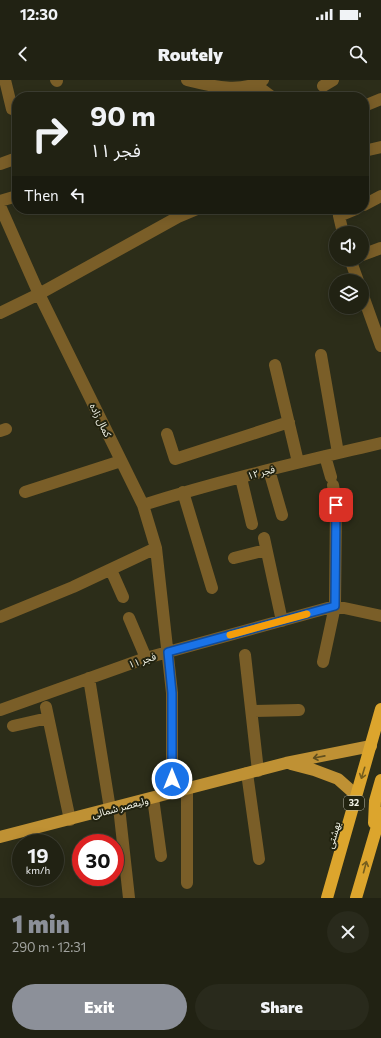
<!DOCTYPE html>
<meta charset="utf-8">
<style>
:root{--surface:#212213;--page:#292a1c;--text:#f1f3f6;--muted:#a2a4a0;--line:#3e3f33;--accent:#8c9099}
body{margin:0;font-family:Commissioner,"Noto Sans Arabic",sans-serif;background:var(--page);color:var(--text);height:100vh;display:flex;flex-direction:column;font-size:15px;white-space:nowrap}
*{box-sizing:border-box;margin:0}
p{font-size:13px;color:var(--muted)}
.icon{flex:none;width:22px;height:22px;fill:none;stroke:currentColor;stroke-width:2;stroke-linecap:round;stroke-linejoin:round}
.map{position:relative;height:818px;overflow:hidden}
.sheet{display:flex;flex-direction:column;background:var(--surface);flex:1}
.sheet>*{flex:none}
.top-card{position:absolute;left:12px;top:12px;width:357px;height:122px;border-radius:16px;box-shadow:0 2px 10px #0003,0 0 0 1px var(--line);background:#212213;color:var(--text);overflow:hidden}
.tools{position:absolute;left:329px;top:146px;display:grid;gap:8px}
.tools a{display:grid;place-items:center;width:40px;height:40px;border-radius:50%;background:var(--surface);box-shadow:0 2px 10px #0003,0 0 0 1px var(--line);font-size:20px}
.speed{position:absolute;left:12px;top:754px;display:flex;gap:8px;font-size:20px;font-weight:700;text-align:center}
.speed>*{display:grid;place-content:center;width:52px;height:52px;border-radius:50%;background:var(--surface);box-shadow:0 2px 10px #0003,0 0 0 1px var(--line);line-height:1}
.speed small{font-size:10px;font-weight:400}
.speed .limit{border:6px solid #d22;background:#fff;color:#111}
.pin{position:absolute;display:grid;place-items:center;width:34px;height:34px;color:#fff;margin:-17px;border-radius:8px;box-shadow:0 2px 6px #0006}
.me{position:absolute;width:44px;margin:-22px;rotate:0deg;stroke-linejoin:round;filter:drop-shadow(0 0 3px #0008)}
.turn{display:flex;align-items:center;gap:14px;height:84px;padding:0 12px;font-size:18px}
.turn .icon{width:52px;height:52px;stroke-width:2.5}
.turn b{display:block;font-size:28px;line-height:34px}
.then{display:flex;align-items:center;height:38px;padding:0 12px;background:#0003;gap:8px;font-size:15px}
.round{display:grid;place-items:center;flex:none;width:42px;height:42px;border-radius:21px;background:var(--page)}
.summary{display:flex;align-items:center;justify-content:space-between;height:68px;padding:0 12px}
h1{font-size:24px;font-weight:800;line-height:30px;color:var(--accent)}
.cta{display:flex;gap:8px;margin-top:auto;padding:8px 12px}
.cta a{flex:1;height:46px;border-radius:24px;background:var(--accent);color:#fff;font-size:16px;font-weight:800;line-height:46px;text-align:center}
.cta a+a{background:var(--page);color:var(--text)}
.status{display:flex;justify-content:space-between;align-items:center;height:28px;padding:0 20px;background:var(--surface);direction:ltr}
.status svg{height:11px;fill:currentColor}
header{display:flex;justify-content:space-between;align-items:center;height:52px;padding:0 12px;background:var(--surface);font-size:18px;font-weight:800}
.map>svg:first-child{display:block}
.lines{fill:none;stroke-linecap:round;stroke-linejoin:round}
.minor{stroke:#7a5e28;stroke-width:12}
.major{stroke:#bf9134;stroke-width:12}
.highway{stroke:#dca52d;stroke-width:12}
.oneway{stroke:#614f1e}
.oneway2{stroke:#765e1d}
.route-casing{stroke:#114b97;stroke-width:10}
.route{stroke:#1a73e8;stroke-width:7}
.slow{stroke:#f59e0b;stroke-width:7}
.labels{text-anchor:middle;stroke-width:4;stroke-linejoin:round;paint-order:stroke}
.shield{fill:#222310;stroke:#b6b7a9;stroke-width:1}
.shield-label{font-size:9px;font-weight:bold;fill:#f5f6ea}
.street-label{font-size:10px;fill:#f5f6ea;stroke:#222310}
</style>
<div class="status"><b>12:30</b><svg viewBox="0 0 49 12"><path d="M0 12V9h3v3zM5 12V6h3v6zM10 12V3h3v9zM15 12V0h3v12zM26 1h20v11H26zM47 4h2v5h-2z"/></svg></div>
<header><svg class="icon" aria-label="back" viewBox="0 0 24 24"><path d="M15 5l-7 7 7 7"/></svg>Routely<svg class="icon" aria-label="search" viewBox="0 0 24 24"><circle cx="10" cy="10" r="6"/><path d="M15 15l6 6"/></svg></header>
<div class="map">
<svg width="381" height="818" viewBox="0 0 381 818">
<rect width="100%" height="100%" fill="#2c2d19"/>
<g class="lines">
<!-- minor -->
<path class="minor" d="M5,0L12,29
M56,0L57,1
M187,0C211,6 241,14 263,0
M256,5L272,17
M323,6L333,0
M364,26L381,19
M364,71L381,67
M0,84L17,78
M0,121L17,116
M364,125L381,116
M0,126L39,214L143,425L156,468L172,613V713
M343,153L339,136L356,129
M362,175L381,168
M350,179L358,201
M362,213L381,266
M0,233L39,214L178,137L197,129
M321,275L338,373
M275,285L298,382
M0,351L6,349
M167,354L175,379L289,342
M325,376L331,397
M269,390L282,435
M241,398L252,444
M25,412L121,381
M183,412L212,508
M143,425C221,400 301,382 381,363
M264,458L282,541
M234,478L266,470
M111,490L123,517
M0,537L73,507L156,468
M129,538L146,578
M245,575L258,691
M323,582L335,526L336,425L333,405
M89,598L110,729
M46,627L70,740
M0,630L146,578L335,526L381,536
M252,631L299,630
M13,646L48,638
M247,693L259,779
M187,709V803
M153,718L161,776
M119,727L129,818"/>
<!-- major -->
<path class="major" d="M291,684L314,690L338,699L356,715
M0,757L286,683L371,666"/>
<!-- highway -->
<path class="highway" d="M374,743L375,721L381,700
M327,818L381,629
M356,818L381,733"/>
</g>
<!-- one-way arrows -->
<defs><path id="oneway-shaft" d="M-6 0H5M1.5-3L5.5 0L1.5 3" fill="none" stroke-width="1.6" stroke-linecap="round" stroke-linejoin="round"/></defs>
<use class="oneway" href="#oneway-shaft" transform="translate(319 677) rotate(169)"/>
<g class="oneway2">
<use href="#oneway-shaft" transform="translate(363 693) rotate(107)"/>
<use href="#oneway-shaft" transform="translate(365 787) rotate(-75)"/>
</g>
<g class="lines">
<defs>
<path id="route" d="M172,699V613L168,572L335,526L336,425"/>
</defs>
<!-- route casing -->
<use href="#route" class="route-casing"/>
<!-- route -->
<use href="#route" class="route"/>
<!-- slow -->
<path class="slow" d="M230,555L307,534"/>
</g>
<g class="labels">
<!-- shield labels -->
<rect class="shield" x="344" y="716" width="20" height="14" rx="3"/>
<g class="shield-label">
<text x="354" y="726">32</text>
</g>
<!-- street labels -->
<g class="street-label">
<text transform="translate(101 340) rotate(64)" y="4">کمال زاده</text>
<text transform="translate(261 392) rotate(-15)" y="4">فجر ۱۲</text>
<text transform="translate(142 580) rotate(-18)" y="4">فجر ۱۱</text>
<text transform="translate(120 727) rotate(-15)" y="4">ولیعصر شمالی</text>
<text transform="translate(333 755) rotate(-74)" y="4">بهشتی</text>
</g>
</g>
</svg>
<div class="tools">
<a><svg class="icon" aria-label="sound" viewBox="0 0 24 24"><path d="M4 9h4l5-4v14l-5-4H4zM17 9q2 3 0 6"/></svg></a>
<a><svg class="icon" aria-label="layers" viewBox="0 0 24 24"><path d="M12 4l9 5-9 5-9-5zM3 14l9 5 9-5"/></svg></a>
</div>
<div class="speed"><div>19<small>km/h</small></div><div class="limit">30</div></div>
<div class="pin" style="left:336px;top:425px;background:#d93025"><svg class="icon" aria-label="arrive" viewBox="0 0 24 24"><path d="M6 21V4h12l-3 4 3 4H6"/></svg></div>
<svg class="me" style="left:172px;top:699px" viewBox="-20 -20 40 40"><circle r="17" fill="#1a73e8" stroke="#fff" stroke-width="3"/><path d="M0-11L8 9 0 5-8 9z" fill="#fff"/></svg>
<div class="top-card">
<div class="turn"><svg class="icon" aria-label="right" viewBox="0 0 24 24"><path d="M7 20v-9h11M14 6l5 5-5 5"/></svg><div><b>90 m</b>فجر ۱۱</div></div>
<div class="then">Then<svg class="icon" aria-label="left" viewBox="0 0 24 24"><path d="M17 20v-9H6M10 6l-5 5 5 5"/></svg></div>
</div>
</div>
<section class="sheet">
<div class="summary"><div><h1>1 min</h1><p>290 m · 12:31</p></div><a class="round"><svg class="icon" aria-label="close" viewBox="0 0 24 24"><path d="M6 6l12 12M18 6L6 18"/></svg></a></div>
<div class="cta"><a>Exit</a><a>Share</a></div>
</section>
